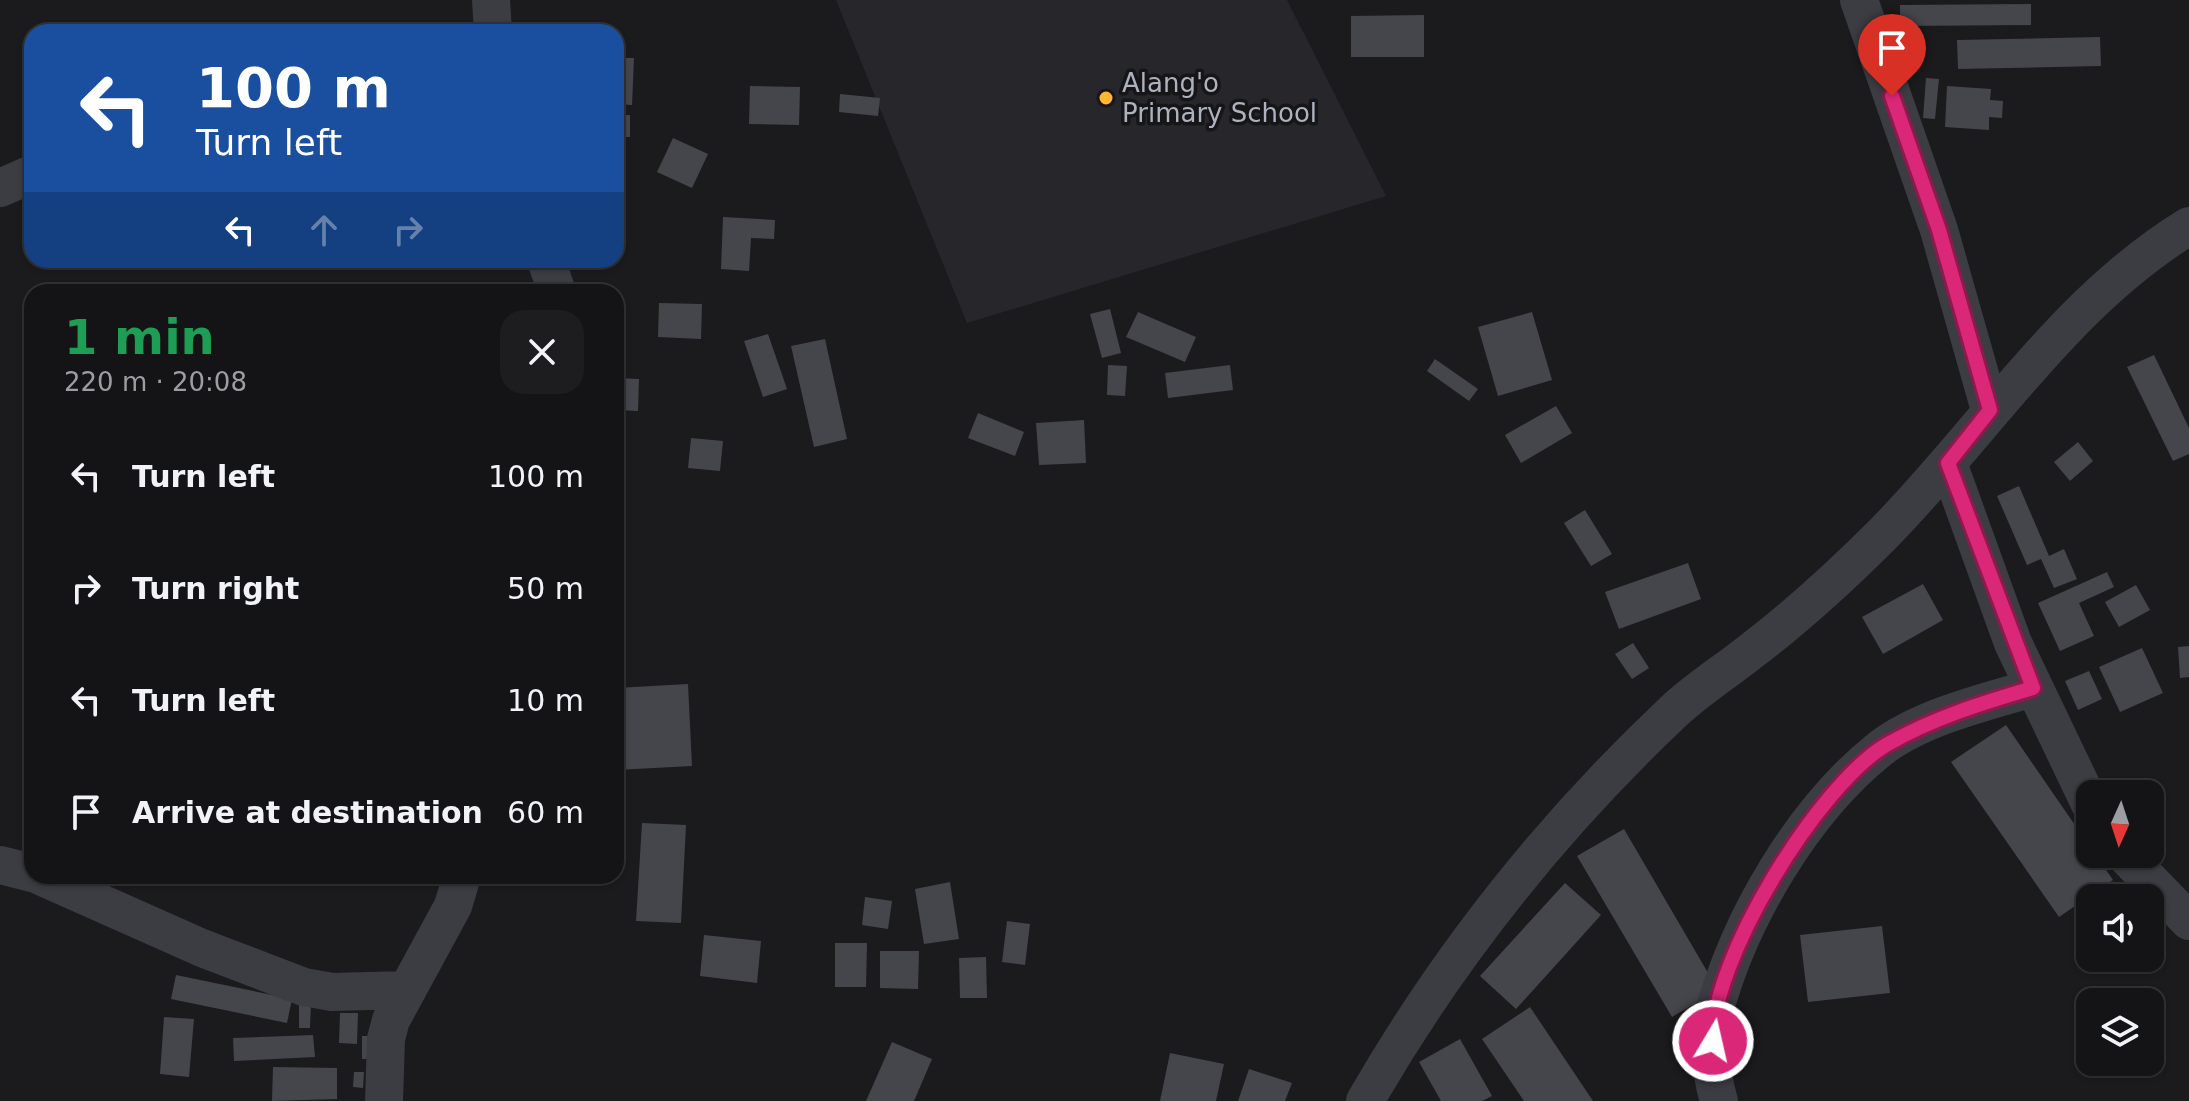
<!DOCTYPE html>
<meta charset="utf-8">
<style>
:root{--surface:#141416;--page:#1d1d1f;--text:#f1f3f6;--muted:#9d9ea1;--line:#333335}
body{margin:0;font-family:"DejaVu Sans",sans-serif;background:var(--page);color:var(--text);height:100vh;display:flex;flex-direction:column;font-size:30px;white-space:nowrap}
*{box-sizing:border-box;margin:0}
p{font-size:26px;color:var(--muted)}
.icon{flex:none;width:44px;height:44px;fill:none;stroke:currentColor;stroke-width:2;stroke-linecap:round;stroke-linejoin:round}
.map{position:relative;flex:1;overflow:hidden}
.panel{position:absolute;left:24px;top:284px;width:600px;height:600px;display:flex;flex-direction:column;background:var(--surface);border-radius:24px;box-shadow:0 2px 6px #0004,0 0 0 2px var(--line)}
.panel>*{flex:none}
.guide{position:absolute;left:24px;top:24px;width:600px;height:244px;border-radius:24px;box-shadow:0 2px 6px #0004,0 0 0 2px var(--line);background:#1a4fa0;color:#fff;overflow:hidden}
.needle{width:52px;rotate:183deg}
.buttons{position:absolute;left:2076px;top:780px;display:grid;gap:16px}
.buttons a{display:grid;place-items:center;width:88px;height:88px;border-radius:16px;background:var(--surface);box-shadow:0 2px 6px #0004,0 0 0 2px var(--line);font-size:40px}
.pin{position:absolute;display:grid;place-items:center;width:68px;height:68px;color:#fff;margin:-82px -34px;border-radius:50% 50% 50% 0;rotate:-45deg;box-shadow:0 0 8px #0007}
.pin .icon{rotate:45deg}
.me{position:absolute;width:88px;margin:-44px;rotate:9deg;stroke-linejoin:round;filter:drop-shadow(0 0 6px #0008)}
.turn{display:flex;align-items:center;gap:28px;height:168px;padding:0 40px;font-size:36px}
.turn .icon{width:104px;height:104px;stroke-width:2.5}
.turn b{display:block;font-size:56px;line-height:68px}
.lanes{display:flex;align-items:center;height:76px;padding:0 40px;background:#0003;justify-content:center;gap:40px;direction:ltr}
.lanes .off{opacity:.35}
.round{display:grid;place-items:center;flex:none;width:84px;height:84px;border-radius:24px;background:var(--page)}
.headline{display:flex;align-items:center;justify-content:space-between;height:136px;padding:0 40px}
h1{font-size:48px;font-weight:700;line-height:60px;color:#1e9e55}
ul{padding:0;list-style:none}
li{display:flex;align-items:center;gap:24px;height:112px;padding:0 40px}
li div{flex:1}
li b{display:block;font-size:30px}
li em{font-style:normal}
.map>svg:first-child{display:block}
.built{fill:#27272b}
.building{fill:#45464b}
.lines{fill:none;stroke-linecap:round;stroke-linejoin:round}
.minor{stroke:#3b3d43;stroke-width:38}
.route-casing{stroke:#8e194d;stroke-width:20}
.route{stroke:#db2777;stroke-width:14}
.poi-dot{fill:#ffb631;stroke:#161619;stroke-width:3}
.labels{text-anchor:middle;stroke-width:7;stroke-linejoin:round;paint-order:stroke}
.poi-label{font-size:26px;fill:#adb2be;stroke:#161619;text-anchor:start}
</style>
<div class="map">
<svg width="2189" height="1101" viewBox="0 0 2189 1101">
<rect width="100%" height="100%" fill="#1b1b1d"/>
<!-- built -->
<path class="built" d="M836,0H1287L1386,196L967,323Z"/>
<!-- building -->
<path class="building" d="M2031,4V25L1900,26V5Z
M1424,15V57H1351V16Z
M2100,37L2101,66L1958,69L1957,40Z
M616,58H634L632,105L616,104Z
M1926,78L1939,79L1935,119L1923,118Z
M750,86L800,87L799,125L749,124Z
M1947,86L1991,89L1990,100L2003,101L2002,118L1989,117V130L1945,127Z
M840,94L880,98L878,116L839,112Z
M616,115H630V137H616Z
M673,138L708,154L692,188L657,172Z
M723,217L775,220L774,239L751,238L749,271L721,269Z
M659,303L702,304L701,339L658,337Z
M1110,309L1121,353L1102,358L1090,314Z
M1138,312L1196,337L1185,362L1126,337Z
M1532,312L1552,380L1498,396L1478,327Z
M768,334L787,389L763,397L744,341Z
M825,339L847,439L814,447L791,346Z
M2154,355L2189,428V454L2173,461L2127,367Z
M1435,359L1478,389L1469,401L1427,371Z
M1108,365L1127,366L1125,396L1107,395Z
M1230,365L1233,390L1168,398L1165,373Z
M616,378L639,379L638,411L616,410Z
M1556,406L1572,433L1521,463L1505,435Z
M978,413L1024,432L1015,456L968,438Z
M1084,420L1086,463L1039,465L1036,423Z
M691,438L723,441L720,471L688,468Z
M2078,442L2093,461L2070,481L2054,462Z
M2019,486L2049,556L2064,549L2077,579L2054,588L2041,559L2027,565L1997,496Z
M1585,510L1612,554L1591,566L1564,523Z
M1688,563L1701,599L1619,629L1605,592Z
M2107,572L2114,587L2079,603L2094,636L2060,651L2038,603Z
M1923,584L1943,620L1883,654L1862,617Z
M2136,585L2150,610L2119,627L2105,602Z
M1633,643L1649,668L1632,679L1615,654Z
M2189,646V677L2180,678L2178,647Z
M2142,648L2163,693L2120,712L2099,667Z
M2089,671L2102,699L2078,710L2065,681Z
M688,684L692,766L616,770V688Z
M2006,725L2090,847V854H2095L2113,880L2059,917L1951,762Z
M642,823L686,825L681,923L636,921Z
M1624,829L1718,990L1672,1017L1577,856Z
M950,882L959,939L924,944L915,889Z
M1565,883L1601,915L1516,1009L1480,976Z
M865,897L892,901L888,929L862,925Z
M1007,921L1030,924L1025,965L1002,962Z
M1882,926L1890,993L1808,1002L1800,935Z
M704,935L761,941L757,983L700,976Z
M835,943H867L866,987H835Z
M880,951H919L918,989L880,988Z
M986,957L987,998H960L959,958Z
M176,975L292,999L287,1023L171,999Z
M299,1003H311L310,1028H299Z
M1530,1007L1593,1101H1524L1482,1039Z
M340,1013H358L357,1044L339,1043Z
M164,1017L194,1019L189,1077L160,1074Z
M313,1035L315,1057L234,1061L233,1038Z
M362,1036H377L376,1059H362Z
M1460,1039L1492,1096L1482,1101H1441L1419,1062Z
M892,1042L932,1059L914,1101H866Z
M1170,1053L1224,1064L1216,1101H1160Z
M273,1067L337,1068V1099L272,1101Z
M1249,1069L1292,1083L1285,1101H1238Z
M354,1072H364L363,1088L353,1087Z"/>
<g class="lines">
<!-- minor -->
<path class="minor" d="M491,0L493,32
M1859,0L1939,230L1990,410
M0,188L32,174
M546,260L557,292
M1948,463L2013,643L2090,804
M2124,854L2189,921
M0,865L32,873
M40,876L202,948L304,987L332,992L406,990
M384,1101L386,1039L391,1020L453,906L462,876
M1365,1101C1448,957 1552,826 1673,712C1696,690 1725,672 1750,652C1796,617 1841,576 1882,535C1984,432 2063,303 2189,226
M1719,1101C1712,1078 1707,1040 1713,1017C1738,920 1803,810 1881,748C1922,717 1985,702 2033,688"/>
</g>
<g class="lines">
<defs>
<path id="route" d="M1713,1041C1710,961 1818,786 1886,745C1933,718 1982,703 2033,688L1948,463L1990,410L1939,230L1892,96"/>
</defs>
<!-- route casing -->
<use href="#route" class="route-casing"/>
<!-- route -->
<use href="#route" class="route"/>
</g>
<!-- markers -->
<circle class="poi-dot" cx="1106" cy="98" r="8"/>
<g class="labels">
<!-- poi labels -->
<g class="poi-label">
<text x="1122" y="92">Alang'o<tspan x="1122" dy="30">Primary School</tspan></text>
</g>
</g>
</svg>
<div class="buttons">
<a><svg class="needle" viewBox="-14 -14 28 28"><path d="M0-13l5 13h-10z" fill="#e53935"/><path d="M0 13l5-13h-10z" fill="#9d9ea1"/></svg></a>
<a><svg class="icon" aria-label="sound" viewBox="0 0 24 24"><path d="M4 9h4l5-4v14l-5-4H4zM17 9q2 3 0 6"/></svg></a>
<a><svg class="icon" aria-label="layers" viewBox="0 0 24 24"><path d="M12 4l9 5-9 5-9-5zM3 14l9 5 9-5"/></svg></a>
</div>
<div class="pin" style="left:1892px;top:96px;background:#d93025"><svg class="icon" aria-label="arrive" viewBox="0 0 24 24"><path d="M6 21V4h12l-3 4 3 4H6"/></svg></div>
<svg class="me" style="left:1713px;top:1041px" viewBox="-20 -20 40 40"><circle r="17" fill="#db2777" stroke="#fff" stroke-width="3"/><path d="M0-11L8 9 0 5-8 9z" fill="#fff"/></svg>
<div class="guide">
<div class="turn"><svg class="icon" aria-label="left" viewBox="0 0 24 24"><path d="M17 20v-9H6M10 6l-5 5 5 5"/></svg><div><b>100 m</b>Turn left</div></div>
<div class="lanes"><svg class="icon" aria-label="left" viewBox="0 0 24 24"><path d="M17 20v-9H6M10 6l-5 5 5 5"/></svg><svg class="icon off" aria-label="ahead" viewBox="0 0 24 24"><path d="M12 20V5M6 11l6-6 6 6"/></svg><svg class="icon off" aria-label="right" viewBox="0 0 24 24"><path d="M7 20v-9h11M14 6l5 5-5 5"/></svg></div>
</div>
<section class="panel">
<div class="headline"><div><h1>1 min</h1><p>220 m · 20:08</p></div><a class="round"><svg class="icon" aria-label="close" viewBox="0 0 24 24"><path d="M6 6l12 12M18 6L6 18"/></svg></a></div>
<ul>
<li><svg class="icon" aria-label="left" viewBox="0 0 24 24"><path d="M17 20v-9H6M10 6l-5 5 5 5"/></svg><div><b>Turn left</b></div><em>100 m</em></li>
<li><svg class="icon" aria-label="right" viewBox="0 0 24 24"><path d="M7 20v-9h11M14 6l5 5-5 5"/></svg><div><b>Turn right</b></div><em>50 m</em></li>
<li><svg class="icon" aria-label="left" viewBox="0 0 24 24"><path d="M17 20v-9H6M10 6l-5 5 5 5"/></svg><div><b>Turn left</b></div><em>10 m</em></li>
<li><svg class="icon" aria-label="arrive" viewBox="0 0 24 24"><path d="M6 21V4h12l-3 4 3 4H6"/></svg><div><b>Arrive at destination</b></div><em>60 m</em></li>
</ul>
</section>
</div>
